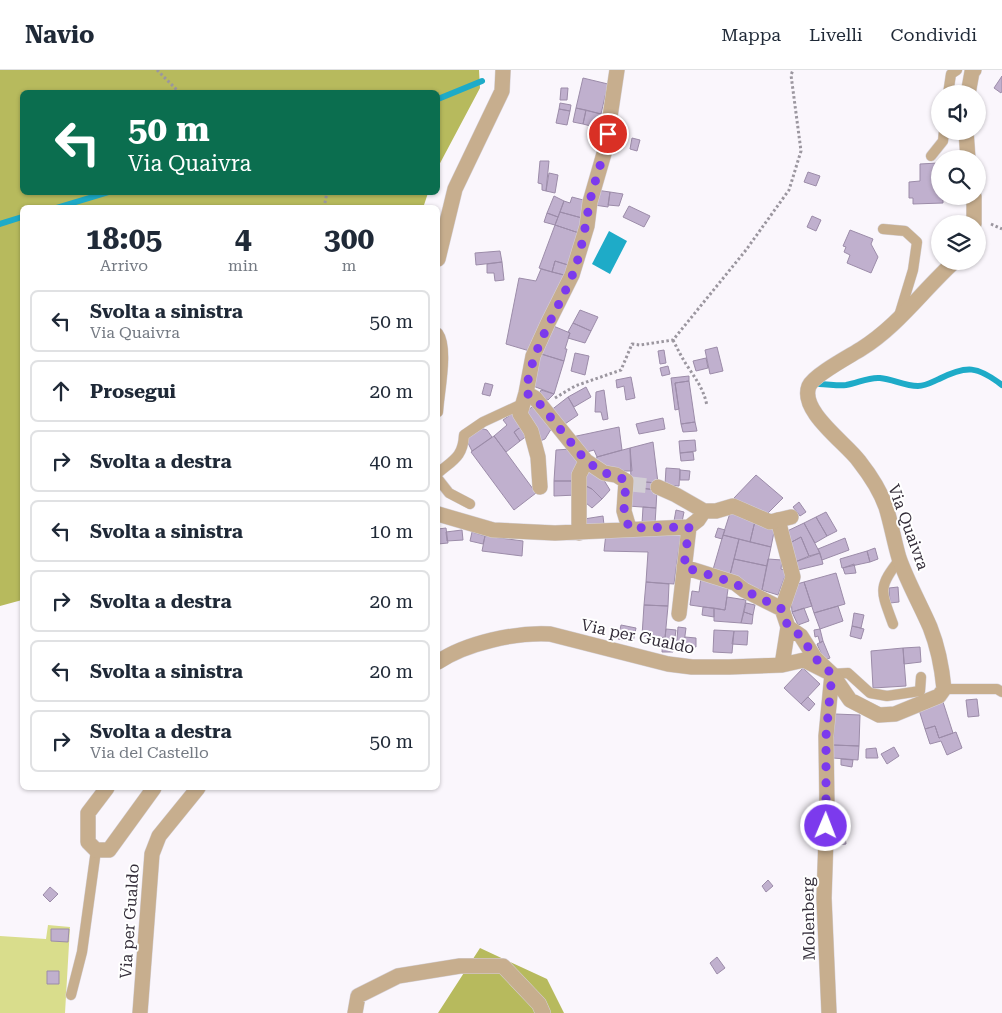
<!DOCTYPE html>
<html lang="it">
<style>
:root{--surface:#fff;--page:#f2f2f3;--text:#1f2937;--muted:#747a83;--line:#e0e1e3}
body{margin:0;font-family:"Roboto Serif",serif;background:var(--page);color:var(--text);height:100vh;display:flex;flex-direction:column;font-size:19px;white-space:nowrap}
*{box-sizing:border-box;margin:0}
p{font-size:16px;color:var(--muted)}
.icon{flex:none;width:28px;height:28px;fill:none;stroke:currentColor;stroke-width:2;stroke-linecap:round;stroke-linejoin:round}
.map{position:relative;flex:1;overflow:hidden}
.drawer{position:absolute;left:20px;top:135px;width:420px;height:585px;display:flex;flex-direction:column;background:var(--surface);border-radius:8px;box-shadow:0 1px 4px #0004}
.drawer>*{flex:none}
.top-card{position:absolute;left:20px;top:20px;width:420px;height:105px;border-radius:8px;box-shadow:0 1px 4px #0004;background:#0b6e4f;color:#fff;overflow:hidden}
.tools{position:absolute;left:931px;top:15px;display:grid;gap:10px}
.tools a{display:grid;place-items:center;width:55px;height:55px;border-radius:50%;background:var(--surface);box-shadow:0 1px 4px #0004;font-size:25px}
.pin{position:absolute;display:grid;place-items:center;width:42px;height:42px;color:#fff;margin:-21px;border:2px solid #fff;border-radius:50%;box-shadow:0 1px 5px #0007}
.me{position:absolute;width:55px;margin:-28px;rotate:1deg;stroke-linejoin:round;filter:drop-shadow(0 0 4px #0008)}
.turn{display:flex;align-items:center;gap:18px;height:105px;padding:0 25px;font-size:22px}
.turn .icon{width:65px;height:65px;stroke-width:2.5}
.turn b{display:block;font-size:35px;line-height:42px}
.eta{display:flex;justify-content:space-evenly;align-items:center;height:85px;text-align:center}
.eta b{font-size:30px;font-weight:700;line-height:35px}
ul{padding:0;list-style:none}
li{display:flex;align-items:center;gap:15px;height:62px;margin:0 10px 8px;padding:0 15px;border:2px solid var(--line);border-radius:8px}
li div{flex:1}
li b{display:block;font-size:19px}
li em{font-style:normal}
header{display:flex;align-items:center;gap:30px;box-sizing:border-box;height:70px;padding:0 25px;background:var(--surface);border-bottom:1px solid var(--line)}
header strong{font-size:24px}
nav{display:flex;gap:28px;margin-inline-start:auto;font-size:18px}
.map>svg:first-child{display:block}
.green{fill:#d9dd8c}
.forest{fill:#b7ba5d}
.water{fill:#1eabc8}
.lines{fill:none;stroke-linecap:round;stroke-linejoin:round}
.stream{stroke:#1eabc8;stroke-width:6}
.building{fill:#c0b0ce;stroke:#9c8ca9}
.minor-tunnel{stroke:#d2ced5;stroke-width:15;stroke-dasharray:15 8;stroke-linecap:butt}
.service-casing{stroke:#d6d2d9;stroke-width:11}
.pedestrian-casing{stroke:#d6d2d9;stroke-width:16}
.minor-casing{stroke:#d6d2d9;stroke-width:16}
.path{stroke:#9b969f;stroke-width:3;stroke-dasharray:2.5 2.5;stroke-linecap:butt}
.service{stroke:#c7ae8e;stroke-width:10}
.pedestrian{stroke:#c7ae8e;stroke-width:15}
.minor{stroke:#c7ae8e;stroke-width:15}
.route{stroke:#7c3aed;stroke-width:9;stroke-dasharray:0 16.2}
.labels{text-anchor:middle;stroke-width:4;stroke-linejoin:round;paint-order:stroke}
.street-label{font-size:16px;fill:#342d39;stroke:#fff}
</style>
<header>
<strong>Navio</strong>
<nav><a>Mappa</a><a>Livelli</a><a>Condividi</a></nav>
</header>
<div class="map">
<svg width="1002" height="943" viewBox="0 0 1002 943">
<rect width="100%" height="100%" fill="#faf6fc"/>
<!-- green -->
<path class="green" d="M48,855L70,857L65,943H0V866L46,869Z"/>
<!-- forest -->
<path class="forest" d="M0,0H479L480,18L438,97V22H22V122L428,123L423,138H22V530L0,536Z
M480,878L547,909L564,943H438Z"/>
<!-- water -->
<path class="water" d="M609,161L627,171L610,204L592,194Z"/>
<g class="lines">
<!-- stream -->
<path class="stream" d="M438,29L482,11
M56,138L109,122
M0,154L22,147
M819,314C828,314 838,316 846,315C858,313 868,307 880,308C893,309 904,316 918,316C926,316 932,312 939,309C967,295 977,296 1002,315"/>
</g>
<!-- building -->
<path class="building" d="M1002,6V21L1001,23L994,18Z
M583,8L608,14L601,44L576,38Z
M561,18H568L567,30H560Z
M560,33L571,35L570,41L559,39Z
M576,38L586,40L583,54L573,52Z
M559,39L570,41L567,55L556,53Z
M586,40L601,44L598,58L583,54Z
M632,68L640,70L637,81L630,79Z
M540,91H549L546,121L542,120V114L538,113Z
M938,93L939,119L940,126H943V133L913,134V128H909V112L920,111V94Z
M808,102L820,106L816,116L804,112Z
M549,103L558,105L555,123L546,121Z
M596,120L610,122L608,137L594,135Z
M610,122L623,124L619,136L608,135Z
M554,126L564,131L558,147L547,143Z
M572,127L587,131L582,148L560,142L564,131L570,133Z
M629,136L650,146L644,157L623,147Z
M560,142L582,148L579,163L555,155Z
M547,143L558,147L555,155L544,152Z
M812,146L821,150L816,161L807,157Z
M555,155L579,163L568,195L555,191L552,202L539,198Z
M850,160L873,169L871,174L878,187L871,203L847,193L850,185L844,182L846,177L843,176Z
M500,181L502,192L476,195L475,183Z
M555,191L568,195L564,205L552,202Z
M502,192L504,210L495,211L494,203H487V194Z
M541,199L564,205L533,282L506,274L519,208L536,211Z
M580,240L598,247L591,261L573,253Z
M573,253L591,261L585,273L568,268L570,263L568,262Z
M551,255L570,263L565,279H567L564,291L538,283Z
M717,277L723,301L710,304L705,280Z
M664,280L666,293L660,294L658,281Z
M538,283L564,291L554,324L533,316Z
M575,283L589,286L585,305L571,301Z
M706,288L708,298L696,301L693,291Z
M668,296L670,304L662,306L660,298Z
M689,306V311L675,313L679,339L675,340L671,308Z
M631,307L635,328L626,330L624,316L617,318L616,310Z
M689,311L695,352L681,354L675,313Z
M485,313L493,315L490,326L482,324Z
M586,317L591,327L574,337L568,327Z
M541,320L554,324L548,330L539,326Z
M604,320L608,349L603,350L601,342H595L596,322Z
M568,327L578,345L562,356L550,341Z
M536,334L553,356L545,369L540,371L524,343Z
M513,343L522,356L514,362L520,371L506,382L494,366L507,355L503,350Z
M663,348L665,359L639,364L636,354Z
M695,352L697,361L683,362L681,354Z
M522,356L528,365L520,371L514,362Z
M619,357L622,380L597,387L594,380L583,383L572,367Z
M480,358L487,360L492,367L472,381L468,373V368Z
M494,366L536,423L514,440L471,382Z
M695,370L696,381L680,383L679,371Z
M653,372L658,413L631,411L630,378Z
M630,378L632,401H623L594,393L597,387Z
M571,379L577,386L578,411H554L556,380Z
M693,382L694,390L681,391L680,383Z
M590,397L602,407L610,420L602,429L592,419L580,413Z
M666,398L680,399L679,416L665,415Z
M680,400L690,401L689,410H680Z
M756,405L783,428L763,448L734,428Z
M554,411H578L577,425L554,426Z
M631,411L658,413L657,420L631,417Z
M580,413L592,419L602,429L592,438L580,428Z
M631,417L657,420L656,438L628,436Z
M799,432L806,442L800,446L793,437Z
M643,437L656,438L655,454H642Z
M676,440L684,442L682,452L674,451Z
M826,442L837,461L827,466L816,447Z
M730,443L755,451L750,472L723,465Z
M603,446L604,455L585,458L584,449Z
M816,447L827,466L815,473L804,453Z
M755,451L775,457L771,477L750,472Z
M804,453L820,483L809,486L801,467L788,474L783,463Z
M446,458L448,473L438,474V459Z
M718,458L725,460L722,469L715,467Z
M462,460L463,470L447,471L446,462Z
M472,462L485,466L483,474L470,471Z
M606,463H681L674,514L646,512L648,482L604,481Z
M723,465L739,469L729,509L712,503Z
M485,466L523,471L522,486L482,481Z
M801,467L809,486L795,492L788,474Z
M845,468L849,480L822,490L818,479Z
M739,469L771,477L767,496L734,489Z
M875,478L878,489L870,492L867,481Z
M867,481L870,492L842,498L840,489Z
M820,483L823,494L798,500L795,492Z
M734,489L767,496L762,520L729,509Z
M768,489L782,490L781,499L787,501L778,525L762,520Z
M854,494L856,503L845,504L843,498Z
M836,503L845,534L814,543L804,512Z
M701,508L729,512L725,540L690,535L692,521L699,522Z
M646,512L669,514L668,536L644,535Z
M804,512L812,536L792,542L790,516Z
M898,517L899,532L890,533L889,518Z
M727,527L746,530L741,553L714,551V538L725,540Z
M746,533L755,535L753,545L744,542Z
M644,535L668,536L665,568L642,566Z
M838,536L843,551L820,559L814,543Z
M703,537L714,538V547L702,545Z
M804,538L809,551L798,555L792,542Z
M744,542L753,545L752,554L741,553Z
M854,543L864,545L861,558L852,556Z
M621,555L636,558L633,572L618,569Z
M852,556L864,559L861,569L850,566Z
M678,557L686,558L683,581H676Z
M666,559L676,560L673,582H662L663,567L665,568Z
M820,559L823,571L820,573L818,566L815,567L814,560Z
M714,560L734,561L732,583L713,582Z
M734,561H748L747,575L732,574Z
M685,567L696,568V577H685Z
M823,571L830,588L824,590L817,574Z
M920,577L921,592L904,594L903,578Z
M903,578L906,616L873,618L871,581Z
M803,598L820,614L801,634L784,618Z
M808,627L815,634L809,641L801,634Z
M977,629L979,646L968,647L966,630Z
M943,632L953,663L939,668L935,656L925,659L919,640Z
M835,644L860,645L859,676L833,675Z
M935,656L939,668L956,662L962,678L947,685L941,671L930,674L925,659Z
M833,675L859,676L858,690L833,688Z
M894,677L899,686L887,694L881,684Z
M876,678L878,688H866V679Z
M841,689L853,690L852,697L841,695Z
M845,766L846,774L838,775L837,767Z
M768,810L773,816L766,822L762,816Z
M50,817L58,824L50,832L43,825Z
M51,859H69L68,872L51,871Z
M717,887L725,898L717,904L710,893Z
M47,901H59V914H47Z"/>
<g class="lines">
<!-- minor-tunnel -->
<path class="minor-tunnel" d="M631,414L658,417"/>
<defs>
<path id="service" d="M948,24L951,4L957,0
M931,86L943,71L944,61
M883,159L905,161L917,172L913,200L899,246
M438,263C449,278 439,323 438,342
M438,403C453,390 463,387 464,365L483,352L522,334
M438,409L449,423L470,434
M893,554C881,521 877,518 900,489
M832,604L848,603L870,623L887,626L920,621L921,607
M944,619H997L1002,622
M71,925L82,882L96,780"/>
<path id="pedestrian" d="M778,450L793,507L782,539"/>
<path id="minor" d="M968,24L972,2L974,0
M966,61L968,89
M974,126V154
M438,189L455,119L502,21L503,0
M526,323L535,328L586,391L604,403L616,405L626,411L624,441L629,458
M540,417L538,387L531,361L520,344L526,323L533,286L548,253L572,205L587,156L590,132L605,80L617,0
M658,417L676,425L704,441H716L733,436L770,452L791,447
M438,444L493,460L555,463L689,457L698,450L704,441
M579,463V405L586,391
M684,497L735,513L744,520L782,539L788,557L782,595
M679,544L689,457
M788,557L801,566L815,588L832,604L850,630L879,645L895,644L939,626L944,619C942,598 938,577 930,557C920,534 907,511 899,488C894,471 891,453 886,437C880,420 870,405 859,391C846,373 799,341 809,316C814,305 850,286 861,279C898,256 923,220 955,191
M438,592C466,573 516,562 550,564L668,594L692,597H729L782,595L804,590L832,604L826,666L827,738L824,828L829,943
M107,718L88,743V772L96,780H109L154,718
M140,943L152,784L159,766L198,718
M355,943L358,926L398,906L460,896H503L539,934L543,943"/>
</defs>
<!-- service casing -->
<use href="#service" class="service-casing"/>
<!-- pedestrian casing -->
<use href="#pedestrian" class="pedestrian-casing"/>
<!-- minor casing -->
<use href="#minor" class="minor-casing"/>
<!-- path -->
<path class="path" d="M157,0L179,22
M324,138L327,122
M991,154L1002,159
M673,270C677,278 681,286 686,294C695,308 704,319 707,336
M555,328L575,316L621,300L632,274L640,275L673,270L746,180L789,120L801,81L791,5L793,0"/>
<!-- service -->
<use href="#service" class="service"/>
<!-- pedestrian -->
<use href="#pedestrian" class="pedestrian"/>
<!-- minor -->
<use href="#minor" class="minor"/>
</g>
<g class="lines">
<!-- route -->
<path class="route" d="M608,64C604,87 595,109 590,131C585,156 582,182 572,206C555,246 531,279 526,323L535,328L586,391L604,403L616,405L626,411L624,441L629,458L689,457L684,497L735,513L744,520L782,539L788,557L801,566L815,588L832,604L826,666V756"/>
</g>
<g class="labels">
<!-- street labels -->
<g class="street-label">
<text transform="translate(909 457) rotate(70)" y="6">Via Quaivra</text>
<text transform="translate(638 566) rotate(12)" y="6">Via per Gualdo</text>
<text transform="translate(808 849) rotate(-91)" y="6">Molenberg</text>
<text transform="translate(129 851) rotate(-86)" y="6">Via per Gualdo</text>
</g>
</g>
</svg>
<div class="tools">
<a><svg class="icon" aria-label="sound" viewBox="0 0 24 24"><path d="M4 9h4l5-4v14l-5-4H4zM17 9q2 3 0 6"/></svg></a>
<a><svg class="icon" aria-label="search" viewBox="0 0 24 24"><circle cx="10" cy="10" r="6"/><path d="M15 15l6 6"/></svg></a>
<a><svg class="icon" aria-label="layers" viewBox="0 0 24 24"><path d="M12 4l9 5-9 5-9-5zM3 14l9 5 9-5"/></svg></a>
</div>
<div class="pin" style="left:608px;top:64px;background:#d93025"><svg class="icon" aria-label="arrive" viewBox="0 0 24 24"><path d="M6 21V4h12l-3 4 3 4H6"/></svg></div>
<svg class="me" style="left:826px;top:756px" viewBox="-20 -20 40 40"><circle r="17" fill="#7c3aed" stroke="#fff" stroke-width="3"/><path d="M0-11L8 9 0 5-8 9z" fill="#fff"/></svg>
<div class="top-card">
<div class="turn"><svg class="icon" aria-label="left" viewBox="0 0 24 24"><path d="M17 20v-9H6M10 6l-5 5 5 5"/></svg><div><b>50 m</b>Via Quaivra</div></div>
</div>
<section class="drawer">
<div class="eta">
<div><b>18:05</b><p>Arrivo</p></div>
<div><b>4</b><p>min</p></div>
<div><b>300</b><p>m</p></div>
</div>
<ul>
<li><svg class="icon" aria-label="left" viewBox="0 0 24 24"><path d="M17 20v-9H6M10 6l-5 5 5 5"/></svg><div><b>Svolta a sinistra</b><p>Via Quaivra</p></div><em>50 m</em></li>
<li><svg class="icon" aria-label="ahead" viewBox="0 0 24 24"><path d="M12 20V5M6 11l6-6 6 6"/></svg><div><b>Prosegui</b></div><em>20 m</em></li>
<li><svg class="icon" aria-label="right" viewBox="0 0 24 24"><path d="M7 20v-9h11M14 6l5 5-5 5"/></svg><div><b>Svolta a destra</b></div><em>40 m</em></li>
<li><svg class="icon" aria-label="left" viewBox="0 0 24 24"><path d="M17 20v-9H6M10 6l-5 5 5 5"/></svg><div><b>Svolta a sinistra</b></div><em>10 m</em></li>
<li><svg class="icon" aria-label="right" viewBox="0 0 24 24"><path d="M7 20v-9h11M14 6l5 5-5 5"/></svg><div><b>Svolta a destra</b></div><em>20 m</em></li>
<li><svg class="icon" aria-label="left" viewBox="0 0 24 24"><path d="M17 20v-9H6M10 6l-5 5 5 5"/></svg><div><b>Svolta a sinistra</b></div><em>20 m</em></li>
<li><svg class="icon" aria-label="right" viewBox="0 0 24 24"><path d="M7 20v-9h11M14 6l5 5-5 5"/></svg><div><b>Svolta a destra</b><p>Via del Castello</p></div><em>50 m</em></li>
</ul>
</section>
</div>
